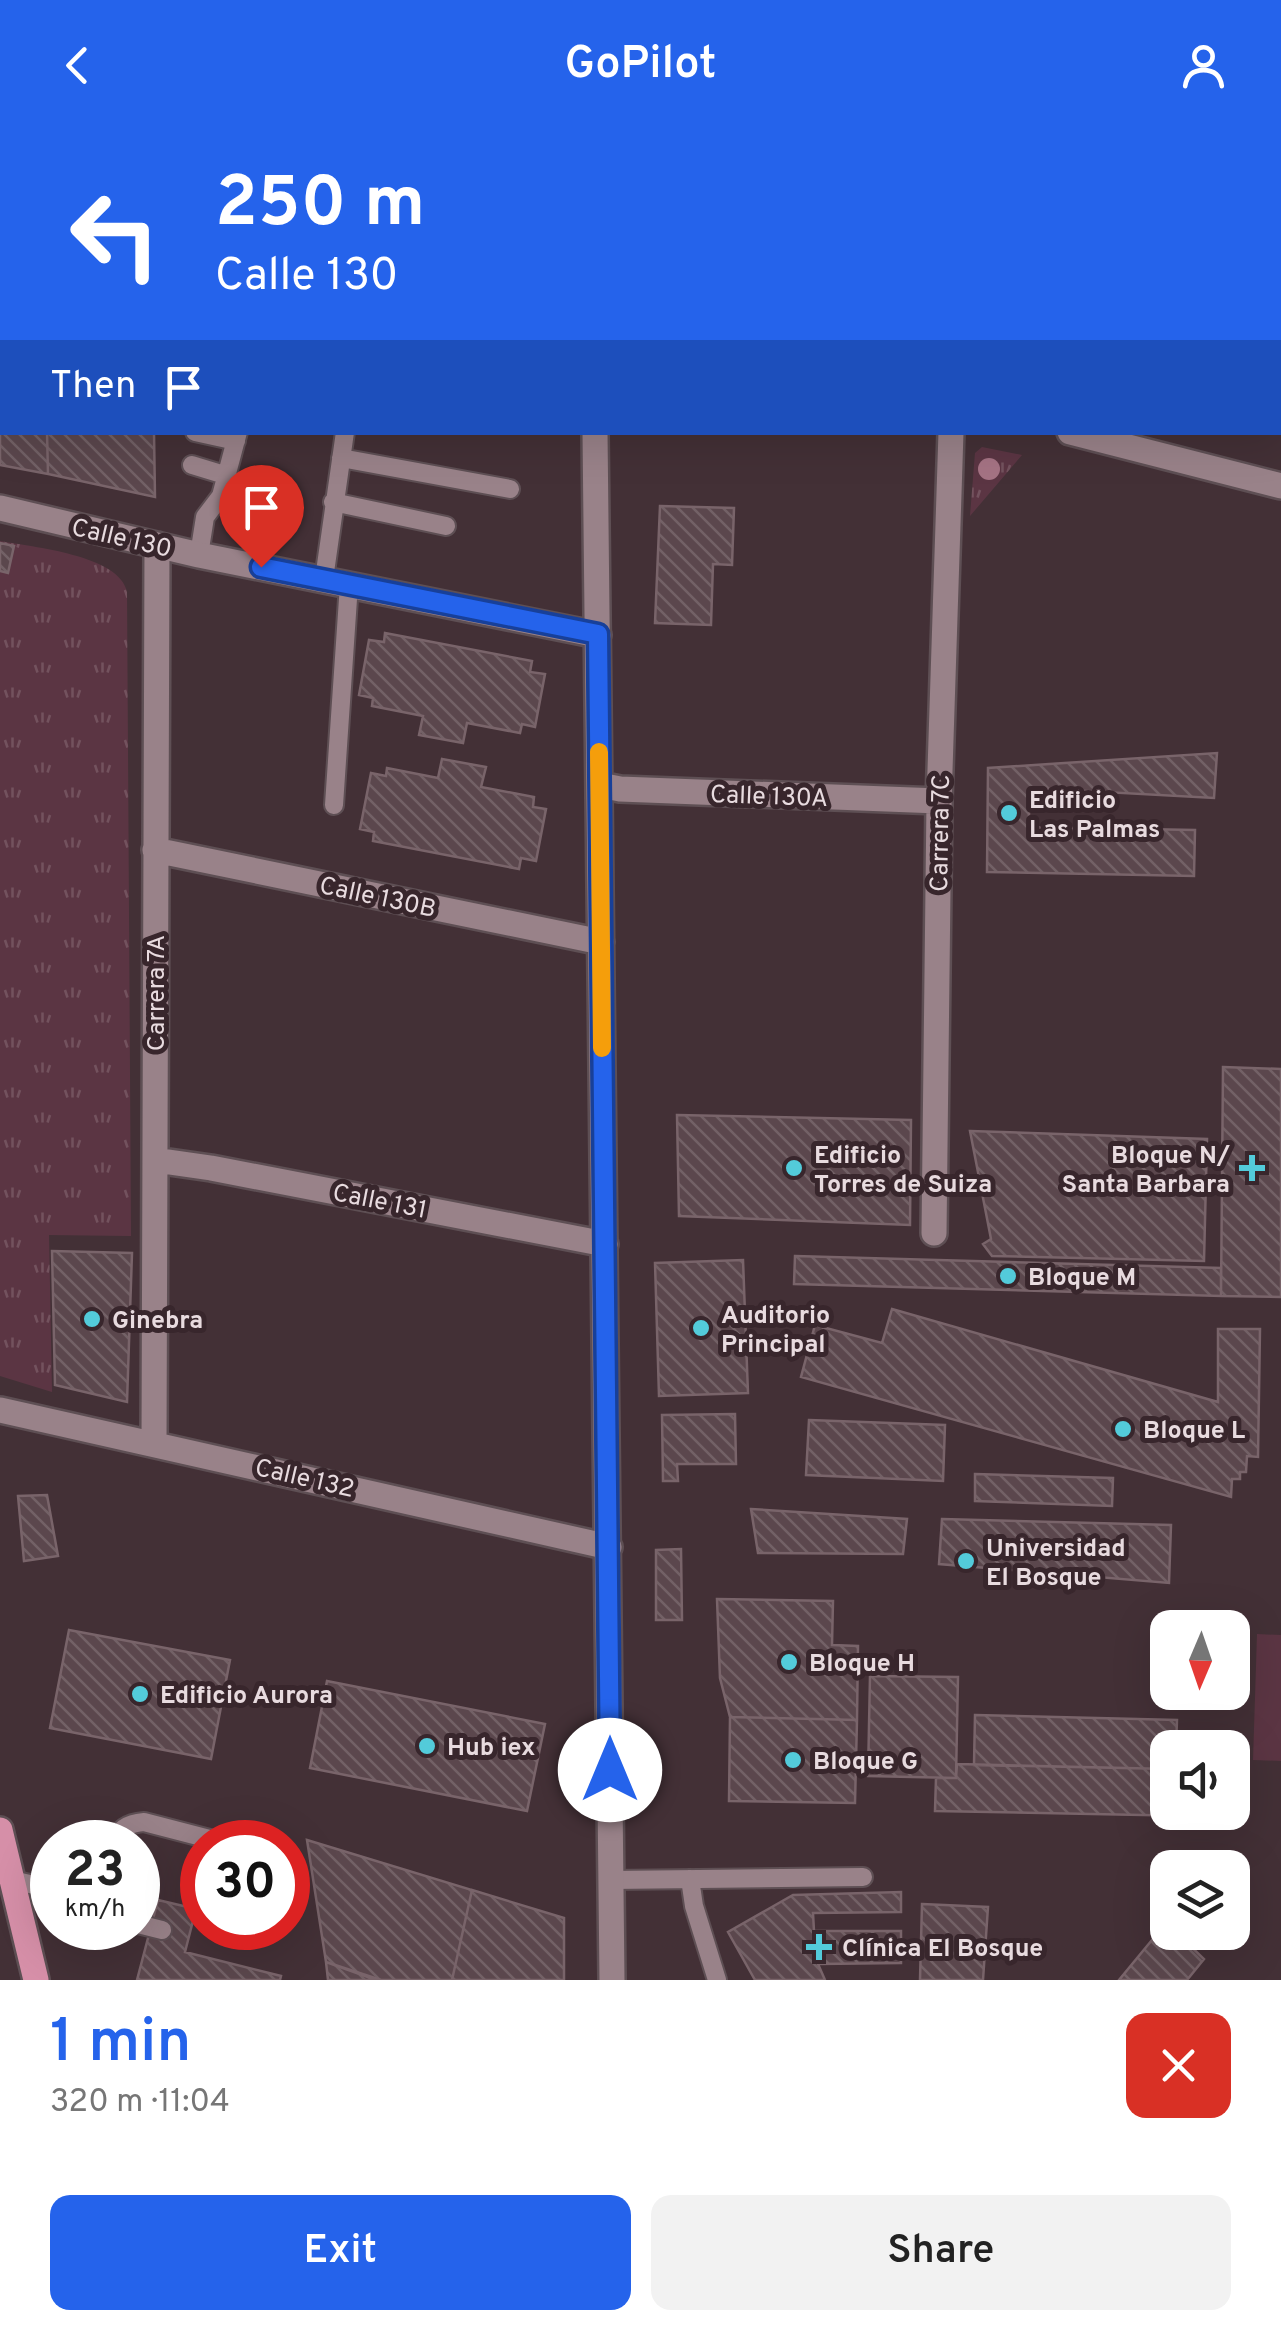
<!DOCTYPE html>
<meta charset="utf-8">
<style>
:root{--surface:#fff;--page:#f2f2f2;--text:#222;--muted:#767676;--accent:#2563eb}
body{margin:0;font-family:Overpass,sans-serif;background:var(--page);color:var(--text);height:100vh;display:flex;flex-direction:column;font-size:38px;white-space:nowrap}
*{box-sizing:border-box;margin:0}
p{font-size:32px;color:var(--muted)}
.icon{flex:none;width:55px;height:55px;fill:none;stroke:currentColor;stroke-width:2;stroke-linecap:round;stroke-linejoin:round}
.map{position:relative;height:1850px;overflow:hidden}
.details{display:flex;flex-direction:column;background:var(--surface);flex:1}
.details>*{flex:none}
.top-card{position:absolute;left:0px;top:0px;width:1282px;height:305px;box-shadow:0 10px 40px #0002;background:#2563eb;color:#fff;overflow:hidden}
.needle{width:65px;rotate:182deg}
.buttons{position:absolute;left:1150px;top:1480px;display:grid;gap:20px}
.buttons a{display:grid;place-items:center;width:100px;height:100px;border-radius:20px;background:var(--surface);box-shadow:0 10px 40px #0002;font-size:50px}
.speed{position:absolute;left:30px;top:1690px;display:flex;gap:20px;font-size:50px;font-weight:700;text-align:center}
.speed>*{display:grid;place-content:center;width:130px;height:130px;border-radius:50%;background:var(--surface);box-shadow:0 10px 40px #0002;line-height:1}
.speed small{font-size:25px;font-weight:400}
.speed .limit{border:15px solid #d22;background:#fff;color:#111}
.pin{position:absolute;display:grid;place-items:center;width:85px;height:85px;color:#fff;margin:-102px -42px;border-radius:50% 50% 50% 0;rotate:-45deg;box-shadow:0 0 10px #0007}
.pin .icon{rotate:45deg}
.me{position:absolute;width:110px;margin:-55px;rotate:0deg;stroke-linejoin:round;filter:drop-shadow(0 0 8px #0008)}
.turn{display:flex;align-items:center;gap:35px;height:210px;padding:0 50px;font-size:45px}
.turn .icon{width:130px;height:130px;stroke-width:2.5}
.turn b{display:block;font-size:70px;line-height:85px}
.then{display:flex;align-items:center;height:95px;padding:0 50px;background:#0003;gap:20px;font-size:38px}
.round{display:grid;place-items:center;flex:none;width:105px;height:105px;border-radius:20px;background:var(--page)}
.summary{display:flex;align-items:center;justify-content:space-between;height:170px;padding:0 50px}
h1{font-size:60px;font-weight:600;line-height:75px;color:var(--accent)}
.action{display:flex;gap:20px;margin-top:auto;padding:20px 50px}
.action a{flex:1;height:115px;border-radius:20px;background:var(--accent);color:#fff;font-size:40px;font-weight:600;line-height:115px;text-align:center}
.action a+a{background:var(--page);color:var(--text)}
header{display:flex;justify-content:space-between;align-items:center;height:130px;padding:0 50px;background:var(--accent);color:#fff;font-size:45px;font-weight:600}
.map>svg:first-child{display:block}
.grass{fill:url(#grass-tufts)}
.pitch{fill:#5b3543}
.building{fill:url(#building-back-hatch);stroke:#79646a;stroke-width:2.5}
.lines{fill:none;stroke-linecap:round;stroke-linejoin:round}
.lane-casing{stroke:#5e4f54;stroke-width:22}
.street-casing{stroke:#5e4f54;stroke-width:30}
.primary-casing{stroke:#5e4f54;stroke-width:30}
.lane{stroke:#998289;stroke-width:18}
.street{stroke:#998289;stroke-width:25}
.primary{stroke:#d68fa8;stroke-width:25}
.tree{fill:#a57384}
.route-casing{stroke:#184099;stroke-width:25}
.route{stroke:#2563eb;stroke-width:18}
.slow{stroke:#f59e0b;stroke-width:18}
.poi-dot{fill:#53cbda;stroke:#38262c;stroke-width:4}
.labels{text-anchor:middle;stroke-width:10;stroke-linejoin:round;paint-order:stroke}
.street-label{font-size:25px;fill:#e8dbdf;stroke:#38262c}
.poi-label{font-size:25px;font-weight:bold;fill:#e8dbdf;stroke:#38262c;text-anchor:start}
</style>
<header><svg class="icon" aria-label="back" viewBox="0 0 24 24"><path d="M15 5l-7 7 7 7"/></svg>GoPilot<svg class="icon" aria-label="person" viewBox="0 0 24 24"><circle cx="12" cy="8" r="4"/><path d="M4 21q1-7 8-7t8 7"/></svg></header>
<div class="map">
<svg width="1281" height="1850" viewBox="0 0 1281 1850">
<defs>
<pattern id="grass-tufts" width="24" height="20" patternUnits="userSpaceOnUse" patternTransform="scale(2.5)"><rect width="24" height="20" fill="#5b3543"/><path d="M3 7l-1-3M5 7V3M7 7l1-3M15 17l-1-3M17 17v-4M19 17l1-3" fill="none" stroke="#73525e"/></pattern>
<pattern id="building-back-hatch" width="6" height="6" patternUnits="userSpaceOnUse" patternTransform="scale(2.5)"><rect width="6" height="6" fill="#5b474d"/><path d="M-1 5l2 2M0 0l6 6M5-1l2 2" fill="none" stroke="#736166"/></pattern>
</defs>
<rect width="100%" height="100%" fill="#433036"/>
<!-- grass -->
<path class="grass" d="M982,317L1022,325L970,386L975,323Z
M0,411C32,417 120,425 127,462L131,1106L49,1105L52,1262L0,1246Z"/>
<!-- pitch -->
<path class="pitch" d="M1257,1504L1281,1505V1631L1253,1630Z"/>
<!-- building -->
<path class="building" d="M206,0H315L206,2Z
M0,118H2V229H0Z
M0,229L2,302H47L48,344L0,335Z
M47,302H154L155,367L48,344Z
M660,376L734,378L732,435L713,434L711,495L655,493Z
M0,413L14,416L8,443L0,441Z
M385,503L532,531L530,542L545,544L535,597L522,594L520,603L467,593L463,613L419,605L423,586L372,576L373,568L359,565L369,510L384,512Z
M1217,623L1214,668L1031,658L1028,697L1195,700L1194,746L987,742L988,638Z
M442,629L486,637L481,657L534,667L533,677L546,679L536,731L521,728L519,739L373,711L374,702L360,699L371,643L386,646L387,638L438,648Z
M1223,937L1281,939V1167L1221,1166Z
M677,985L911,990L910,1095L679,1086Z
M970,1001L1207,1009L1204,1131L992,1126L983,1114L991,1109Z
M52,1121L132,1123L127,1272L55,1255Z
M795,1126L1221,1138V1166L794,1154Z
M743,1130L748,1263L659,1266L655,1133Z
M892,1179L1218,1272V1199H1260L1258,1327L1247,1326L1246,1342H1240V1349H1232L1231,1367L801,1247L815,1195L882,1213Z
M735,1284L736,1334H677L678,1351H663L662,1285Z
M809,1290L945,1295L943,1351L806,1345Z
M975,1344L1113,1348L1112,1376L975,1371Z
M47,1365L58,1426L24,1431L18,1366Z
M751,1379L907,1389L903,1424L758,1423Z
M942,1389L1171,1395L1169,1453L939,1434Z
M681,1419L682,1490H656V1420Z
M717,1469L833,1471L832,1515L858,1516L857,1590L730,1587L720,1548Z
M69,1500L230,1530L211,1629L50,1598Z
M870,1546L958,1547L956,1648L868,1646Z
M327,1551L545,1594L527,1681L310,1638Z
M975,1585L1177,1590L1176,1618H1168V1639L974,1635Z
M730,1587L857,1590L855,1673L729,1671Z
M957,1634L1168,1639V1682H1192V1686L935,1681L936,1648H956Z
M307,1710L472,1760L452,1850H381L326,1832Z
M472,1760L564,1788V1850H452Z
M901,1762V1782L813,1783L814,1801H901V1833L818,1834L825,1850H755L728,1802L793,1765Z
M158,1770L196,1779L185,1822L281,1846L280,1850H137Z
M922,1774L988,1777L983,1850H920Z
M1166,1793L1168,1802H1176L1204,1829L1187,1850H1119Z
M326,1832L376,1850H328Z"/>
<g class="lines">
<defs>
<path id="lane" d="M195,302L236,311
M341,328L510,359
M192,335L228,346
M333,372L446,396
M199,425L205,387L221,366L238,302
M324,449L345,302
M334,675L349,454
M115,1712C119,1698 130,1693 144,1692L221,1712
M690,1749L694,1776L717,1850
M12,1750L52,1759
M611,1750L863,1747
M138,1794L162,1800
M235,1800L236,1798"/>
<path id="street" d="M1146,0L1157,2
M629,2L630,0
M1280,29H1281
M0,69L2,70
M595,302L612,1850
M1070,302L1281,356
M0,378L199,425L598,505
M600,655L620,659L939,671
M155,720L601,812
M155,1030L211,1038L605,1114
M934,1103L939,671L951,302
M0,1280L609,1417
M154,1312L157,415"/>
<path id="primary" d="M0,1700L36,1850"/>
</defs>
<!-- lane casing -->
<use href="#lane" class="lane-casing"/>
<!-- street casing -->
<use href="#street" class="street-casing"/>
<!-- primary casing -->
<use href="#primary" class="primary-casing"/>
<!-- lane -->
<use href="#lane" class="lane"/>
<!-- street -->
<use href="#street" class="street"/>
<!-- primary -->
<use href="#primary" class="primary"/>
</g>
<!-- trees -->
<circle class="tree" cx="989" cy="339" r="11"/>
<g class="lines">
<defs>
<path id="route" d="M261,437L598,504L610,1640"/>
</defs>
<!-- route casing -->
<use href="#route" class="route-casing"/>
<!-- route -->
<use href="#route" class="route"/>
<!-- slow -->
<path class="slow" d="M599,622L602,918"/>
</g>
<!-- markers -->
<g class="poi-dot">
<circle cx="1009" cy="683" r="10"/>
<circle cx="794" cy="1038" r="10"/>
<path d="M1247 1023h10v10h10v10h-10v10h-10v-10h-10v-10h10z"/>
<circle cx="1008" cy="1146" r="10"/>
<circle cx="92" cy="1189" r="10"/>
<circle cx="701" cy="1198" r="10"/>
<circle cx="1123" cy="1299" r="10"/>
<circle cx="966" cy="1431" r="10"/>
<circle cx="789" cy="1532" r="10"/>
<circle cx="140" cy="1564" r="10"/>
<circle cx="427" cy="1616" r="10"/>
<circle cx="793" cy="1630" r="10"/>
<path d="M814 1802h10v10h10v10h-10v10h-10v-10h-10v-10h10z"/>
</g>
<g class="labels">
<!-- street labels -->
<g class="street-label">
<text transform="translate(122 407) rotate(13)" y="9">Calle 130</text>
<text transform="translate(769 665) rotate(2)" y="9">Calle 130A</text>
<text transform="translate(939 703) rotate(-89)" y="9">Carrera 7C</text>
<text transform="translate(378 766) rotate(12)" y="9">Calle 130B</text>
<text transform="translate(155 863) rotate(-90)" y="9">Carrera 7A</text>
<text transform="translate(380 1070) rotate(11)" y="9">Calle 131</text>
<text transform="translate(305 1347) rotate(13)" y="9">Calle 132</text>
</g>
<!-- poi labels -->
<g class="poi-label">
<text x="1029" y="678">Edificio<tspan x="1029" dy="29">Las Palmas</tspan></text>
<text x="814" y="1033">Edificio<tspan x="814" dy="29">Torres de Suiza</tspan></text>
<text x="1230" y="1033" text-anchor="end">Bloque N/<tspan x="1230" dy="29">Santa Barbara</tspan></text>
<text x="1028" y="1155">Bloque M</text>
<text x="721" y="1193">Auditorio<tspan x="721" dy="29">Principal</tspan></text>
<text x="112" y="1198">Ginebra</text>
<text x="1143" y="1308">Bloque L</text>
<text x="986" y="1426">Universidad<tspan x="986" dy="29">El Bosque</tspan></text>
<text x="809" y="1541">Bloque H</text>
<text x="160" y="1573">Edificio Aurora</text>
<text x="447" y="1625">Hub iex</text>
<text x="813" y="1639">Bloque G</text>
<text x="842" y="1826">Clínica El Bosque</text>
</g>
</g>
</svg>
<div class="buttons">
<a><svg class="needle" viewBox="-14 -14 28 28"><path d="M0-13l5 13h-10z" fill="#e53935"/><path d="M0 13l5-13h-10z" fill="#767676"/></svg></a>
<a><svg class="icon" aria-label="sound" viewBox="0 0 24 24"><path d="M4 9h4l5-4v14l-5-4H4zM17 9q2 3 0 6"/></svg></a>
<a><svg class="icon" aria-label="layers" viewBox="0 0 24 24"><path d="M12 4l9 5-9 5-9-5zM3 14l9 5 9-5"/></svg></a>
</div>
<div class="speed"><div>23<small>km/h</small></div><div class="limit">30</div></div>
<div class="pin" style="left:261px;top:437px;background:#d93025"><svg class="icon" aria-label="arrive" viewBox="0 0 24 24"><path d="M6 21V4h12l-3 4 3 4H6"/></svg></div>
<svg class="me" style="left:610px;top:1640px" viewBox="-20 -20 40 40"><circle r="19" fill="#fff"/><path d="M0-13L10 11 0 6-10 11z" fill="#2563eb"/></svg>
<div class="top-card">
<div class="turn"><svg class="icon" aria-label="left" viewBox="0 0 24 24"><path d="M17 20v-9H6M10 6l-5 5 5 5"/></svg><div><b>250 m</b>Calle 130</div></div>
<div class="then">Then<svg class="icon" aria-label="arrive" viewBox="0 0 24 24"><path d="M6 21V4h12l-3 4 3 4H6"/></svg></div>
</div>
</div>
<section class="details">
<div class="summary"><div><h1>1 min</h1><p>320 m · 11:04</p></div><a class="round" style="background:#d93025;color:#fff"><svg class="icon" aria-label="close" viewBox="0 0 24 24"><path d="M6 6l12 12M18 6L6 18"/></svg></a></div>
<div class="action"><a>Exit</a><a>Share</a></div>
</section>
